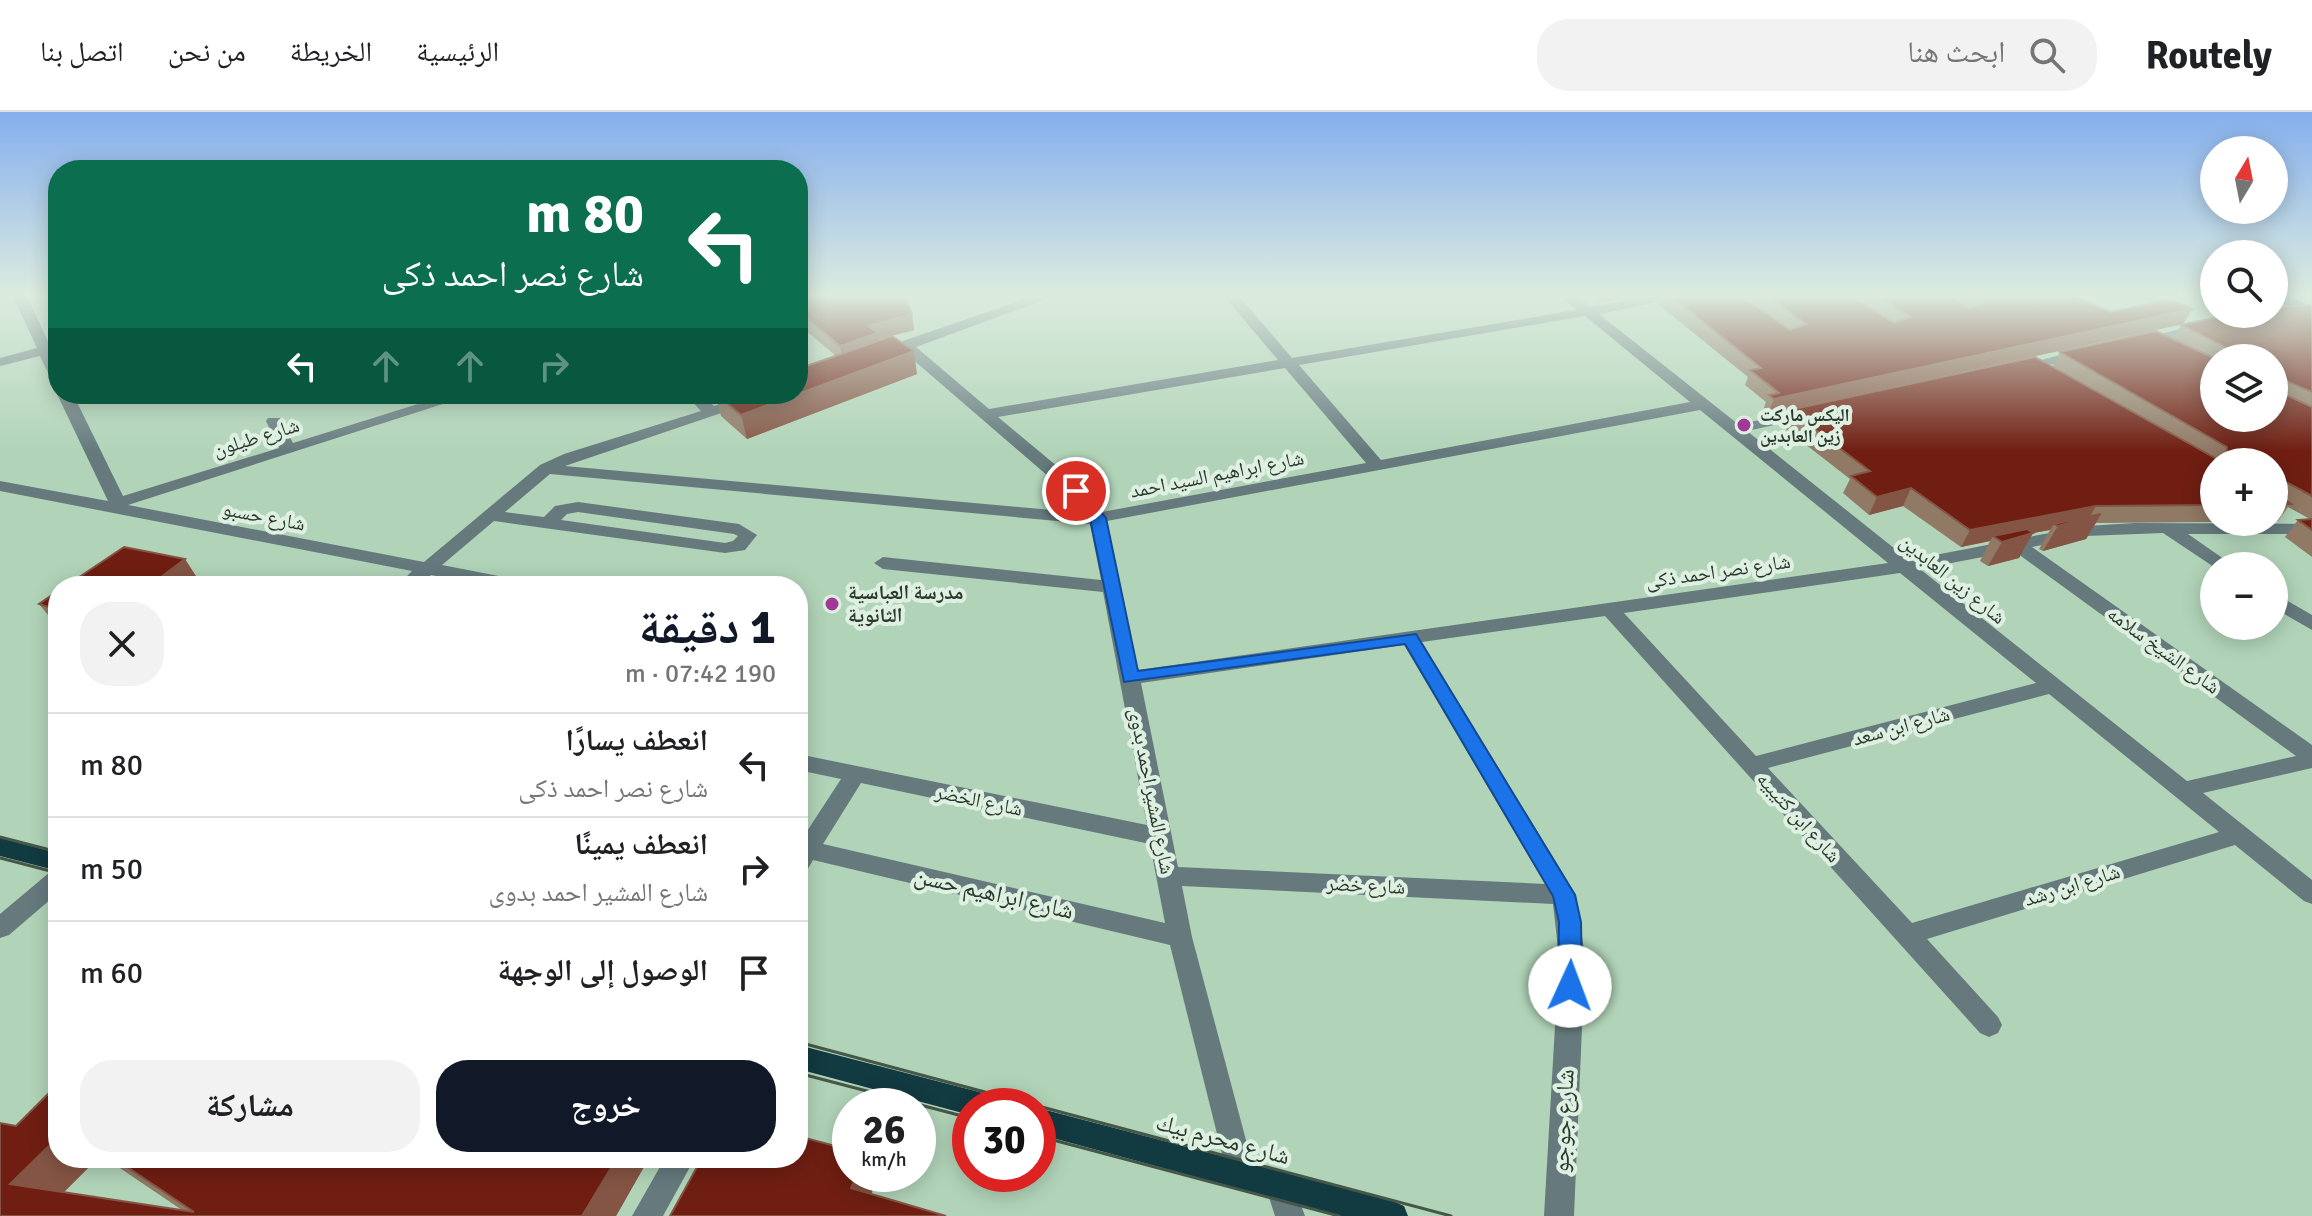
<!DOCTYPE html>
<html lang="ar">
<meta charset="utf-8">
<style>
:root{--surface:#fff;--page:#f2f2f2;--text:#202124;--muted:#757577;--line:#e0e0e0;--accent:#111827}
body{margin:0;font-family:Signika,"Noto Naskh Arabic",sans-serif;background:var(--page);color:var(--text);direction:rtl;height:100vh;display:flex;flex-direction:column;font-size:30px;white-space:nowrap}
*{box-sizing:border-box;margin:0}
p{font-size:26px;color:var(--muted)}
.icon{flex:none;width:44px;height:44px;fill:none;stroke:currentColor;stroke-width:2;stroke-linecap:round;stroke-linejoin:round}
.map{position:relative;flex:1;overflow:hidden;direction:ltr}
.panel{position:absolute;left:48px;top:464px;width:760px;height:592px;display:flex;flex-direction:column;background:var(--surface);border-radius:32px;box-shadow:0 4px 20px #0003;direction:rtl}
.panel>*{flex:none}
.banner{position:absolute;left:48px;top:48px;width:760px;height:244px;border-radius:32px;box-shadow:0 4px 20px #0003;direction:rtl;background:#0b6e4f;color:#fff;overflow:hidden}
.needle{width:52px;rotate:10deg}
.fabs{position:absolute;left:2200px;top:24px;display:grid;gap:16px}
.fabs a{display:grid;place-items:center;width:88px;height:88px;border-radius:50%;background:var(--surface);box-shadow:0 4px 20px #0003;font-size:40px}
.speed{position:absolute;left:832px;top:976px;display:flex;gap:16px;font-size:40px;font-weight:700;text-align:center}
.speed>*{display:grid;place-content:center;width:104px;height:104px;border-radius:50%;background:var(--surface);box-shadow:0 4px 20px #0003;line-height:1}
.speed small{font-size:20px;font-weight:400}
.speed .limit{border:12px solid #d22;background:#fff;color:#111}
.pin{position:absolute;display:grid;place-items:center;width:68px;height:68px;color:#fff;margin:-34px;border:4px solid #fff;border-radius:50%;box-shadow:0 2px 8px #0007}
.me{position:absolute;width:88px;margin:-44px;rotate:2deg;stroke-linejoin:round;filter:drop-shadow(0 0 6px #0008)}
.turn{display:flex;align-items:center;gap:28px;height:168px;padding:0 32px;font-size:36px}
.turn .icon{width:104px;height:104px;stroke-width:2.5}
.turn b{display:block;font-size:56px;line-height:68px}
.lanes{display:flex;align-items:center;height:76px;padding:0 32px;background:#0003;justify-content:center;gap:40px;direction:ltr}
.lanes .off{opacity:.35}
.round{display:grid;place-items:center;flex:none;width:84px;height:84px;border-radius:32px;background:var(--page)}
.overview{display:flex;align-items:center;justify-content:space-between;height:136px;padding:0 32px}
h1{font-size:48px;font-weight:800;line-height:60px;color:var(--accent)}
.primary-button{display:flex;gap:16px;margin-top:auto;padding:16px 32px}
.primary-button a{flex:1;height:92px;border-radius:32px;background:var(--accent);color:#fff;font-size:32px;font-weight:800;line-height:92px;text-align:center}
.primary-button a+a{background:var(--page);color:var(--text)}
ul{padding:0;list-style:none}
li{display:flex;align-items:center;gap:24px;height:104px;padding:0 32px;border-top:2px solid var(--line)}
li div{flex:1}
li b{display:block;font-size:30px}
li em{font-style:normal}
header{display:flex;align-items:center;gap:48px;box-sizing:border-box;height:112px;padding:0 40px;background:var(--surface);border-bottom:2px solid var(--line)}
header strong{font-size:38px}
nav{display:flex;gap:44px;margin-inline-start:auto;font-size:28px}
.search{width:560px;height:72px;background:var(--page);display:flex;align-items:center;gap:20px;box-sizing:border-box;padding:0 28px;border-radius:32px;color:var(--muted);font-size:30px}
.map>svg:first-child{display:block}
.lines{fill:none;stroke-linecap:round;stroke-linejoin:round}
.minor{fill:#667a7e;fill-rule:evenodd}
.major{fill:#123a41;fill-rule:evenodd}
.tram{stroke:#455749;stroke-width:3}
.wall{fill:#907965;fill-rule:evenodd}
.shaded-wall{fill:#845544}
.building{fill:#701e12;stroke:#845544;stroke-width:2}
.route{fill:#1a73e8;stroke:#114b97;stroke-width:2}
.poi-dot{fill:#a33899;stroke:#def0e1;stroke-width:3}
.labels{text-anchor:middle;stroke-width:8;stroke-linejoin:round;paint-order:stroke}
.far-poi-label{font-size:18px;font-weight:bold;fill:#2b392e;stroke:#def0e1;text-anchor:start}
.street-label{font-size:20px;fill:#2b392e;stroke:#def0e1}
.poi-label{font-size:20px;font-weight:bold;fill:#2b392e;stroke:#def0e1;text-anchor:start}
.near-street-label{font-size:24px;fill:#2b392e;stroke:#def0e1}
</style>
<header>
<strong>Routely</strong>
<div class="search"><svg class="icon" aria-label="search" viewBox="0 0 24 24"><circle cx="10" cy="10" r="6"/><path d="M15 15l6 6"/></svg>ابحث هنا</div>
<nav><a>الرئيسية</a><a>الخريطة</a><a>من نحن</a><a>اتصل بنا</a></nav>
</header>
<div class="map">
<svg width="2312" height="1104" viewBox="0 0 2312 1104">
<rect width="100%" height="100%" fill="#b1d4b8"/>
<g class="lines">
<!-- minor -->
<path class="minor" d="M13,184H27L58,251V271L51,267L40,244L0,254V246L37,236Z
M1034,184H1055L916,235L989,297L1278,248L1224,184H1239L1292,246L1576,198L1561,184H1577L1590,195L1654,184H1687L1599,202L1738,312L1816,298V304L1747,319L1909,448L2086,414L2135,411L2312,412V422H2188L2234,454L2214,455L2163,421L2086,424L2032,435L2312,633V656L2203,681L2312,768V792L2304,789L2235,733L1927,827L1998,905L2002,913L1998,921L1989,925L1980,921L1605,504L1422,530L1576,783L1585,845L1574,1104H1544L1559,845L1553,792L1182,774L1192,825L1255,1062L1251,1072L1241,1076L1231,1072L1227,1062L1170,833L813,748L806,760L798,762V733L841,667L798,658V642L1147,713L1103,480L883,457L874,451L883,445L1101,468L1090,412L550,362L505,400L544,405L555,394L578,390L739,412L757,423L745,438L725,441L494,409L442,453L519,468L528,474H489L431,463L417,474H397L412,459L0,379V369L108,389L57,282L58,281L73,282L123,384L279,336L266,309L268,306H280L293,331L450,282H474L128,393L424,450L540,353L564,342L701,299L685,282H702L714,294L753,282H777L565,354L1085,401L1070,383L903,239L895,241L888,237L900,230ZM1585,204L1690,290L1381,348L1299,253ZM1285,256L1366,351L1102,400L1082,375L998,305ZM1700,298L1888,451L1138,558L1107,409ZM578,400L734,422L738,424L733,429L725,431L561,408L567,402ZM2014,439L2296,644L2187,669L1920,457ZM1900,461L2036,571L1756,644L1624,501ZM1404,533L1545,772L1178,755L1141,571ZM2049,582L2219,720L1912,811L1768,656ZM861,671L1150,732L1165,811L823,732Z
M2138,184H2156L2188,202L2176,205Z
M2201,212L2206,213V219L2138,233L2131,229Z
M2080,238L2085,239V245L2017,260L2010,256Z
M2274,481L2312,503V518L2274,496Z
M58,758V781L9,823L0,826V802L50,760Z
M665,1046H695L663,1104H632Z
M1280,1059L1290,1063L1305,1104H1275L1265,1073L1270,1063Z"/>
<!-- major -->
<path class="major" d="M2274,184H2288L2312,195V204L2274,188Z
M0,726L58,741V759L0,744Z
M798,933L983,981L993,985L997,994H970V1003L798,957Z
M1038,996L1393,1089L1404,1094L1408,1104H1339L1038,1022Z"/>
<!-- tram -->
<path class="tram" d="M0,725L58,740
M0,746L58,761
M798,930L1037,994
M798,961L970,1006
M1038,994L1451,1104
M1038,1024L1339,1104"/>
</g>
<!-- wall -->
<path class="wall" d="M1593,184H1634L1601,190Z
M1662,184H1741L1774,207L1743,184H2073L2111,200L2192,197L2183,212L1768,302L1763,298L1766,290L1745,273L1748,265L1659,193Z
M798,185L912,202L914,218L879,227L917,262L747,327L721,304L715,282H798L836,244L798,212Z
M2312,193V445L2285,425L2298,408L2310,407L2288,395L2278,409H2274V350H2214V410L2096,411L2086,427L2043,439L2039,437L2050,418L2033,421L2019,446L1988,454L1980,449L1990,429L1961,435L1903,394L1869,403L1843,381L1850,367L1782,314L1789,298L2052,255L2060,240L2173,227L2181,213ZM2214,246H2274V306Z
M58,479V511L53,509L39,492Z
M58,1046H98L64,1080L182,1098L105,1046H649L616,1104H0Z"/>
<!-- shaded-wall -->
<path class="shaded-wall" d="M1602,184H1634L1601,190Z
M2192,197L2183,212L1768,302L1774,287Z
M912,202L914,218L879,227L880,236L843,249L840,234L868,214Z
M914,239L917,262L747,327L741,303Z
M1911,376L1903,394L1869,403L1877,385Z
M2096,394L2089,406L2101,402L2086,427L2043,439L2058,414L2054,412L2050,418L2033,421L2019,446L1988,454L2002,430L1993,424L1990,429L1961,435L1970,418Z
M185,447L196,464L183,474H149Z
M58,1025V1046H98L45,1099L10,1072Z
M617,1046H649L616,1104H582Z
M857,1062H872L875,1073L862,1104L851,1076Z"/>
<!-- building -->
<path class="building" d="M804,184H905L912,202L868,214L878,221L840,234L798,199V185Z
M1671,184H1741L1790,218L1806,212L1768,184H1852L1894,211L1910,205L1879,184H1951L1968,196L1984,192L1983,188L1978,184H2073L2111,200L2172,187L2192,197L1774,287L1769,283L1779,281L1750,258L1761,256Z
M2312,193V280L2282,267L2284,282L2312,295V384L2288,371L2283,374V386L2291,392H2274V350H2226L2227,335L2060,240L2156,219L2214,246V306H2274V246H2225V235L2181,213L2233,202H2274V195Z
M892,224L914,239L798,282V257Z
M2035,245L2222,350H2214V393L2096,394L1970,418L1911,376L1877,385L1851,364L1870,359L1789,298Z
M716,282H797L741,303Z
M2101,402L2058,414L2054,412Z
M2312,407V418L2298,408Z
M2027,417L2033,421L2002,430L1993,424Z
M124,435L185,447L149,474H66Z
M58,479V498L39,492Z
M58,972V1025L10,1072L194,1100L114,1046H617L582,1104H0V1011L16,1014Z
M798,1024L850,1038V1062H857L851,1076L946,1104H670L702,1046H798Z"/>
<!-- sky -->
<linearGradient id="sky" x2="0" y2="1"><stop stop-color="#85afee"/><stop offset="0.54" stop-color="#dcecdf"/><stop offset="1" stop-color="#dcecdf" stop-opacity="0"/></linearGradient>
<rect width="2312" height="339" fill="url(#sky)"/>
<!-- route -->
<path class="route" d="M1076,374L1081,376L1106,406L1138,559L1416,522L1575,783L1581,810L1582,874L1578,881L1570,884L1562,881L1558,874L1559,810L1553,784L1405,532L1124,570L1090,407L1068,379Z"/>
<!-- markers -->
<g class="poi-dot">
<circle cx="1744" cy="313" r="8"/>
<circle cx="832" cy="492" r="8"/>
</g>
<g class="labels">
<!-- far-poi labels -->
<g class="far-poi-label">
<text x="1760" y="309">اليكس ماركت<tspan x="1760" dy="21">زين العابدين</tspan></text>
</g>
<!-- street labels -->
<g class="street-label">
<text transform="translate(256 325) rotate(-17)" y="7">شارع طيلون</text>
<text transform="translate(1217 362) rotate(-11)" y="7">شارع ابراهيم السيد احمد</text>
<text transform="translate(264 404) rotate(11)" y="7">شارع حسبو</text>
<text transform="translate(1718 459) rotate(-8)" y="7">شارع نصر احمد ذكى</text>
<text transform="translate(1953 467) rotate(39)" y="7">شارع زين العابدين</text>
<text transform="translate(2164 538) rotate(36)" y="7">شارع الشيخ سلامه</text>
<text transform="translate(1901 614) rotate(-15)" y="7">شارع ابن سعد</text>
<text transform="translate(1152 679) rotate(79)" y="7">شارع المشير احمد بدوى</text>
<text transform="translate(979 688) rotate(12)" y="7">شارع الخضر</text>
<text transform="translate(1799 705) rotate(48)" y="7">شارع ابن كتيبيه</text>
<text transform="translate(1366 773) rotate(3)" y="7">شارع خضر</text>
<text transform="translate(2072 773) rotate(-17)" y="7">شارع ابن رشد</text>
</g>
<!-- poi labels -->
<g class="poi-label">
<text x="848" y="487">مدرسة العباسية<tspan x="848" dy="23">الثانوية</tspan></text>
</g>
<!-- near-street labels -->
<g class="near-street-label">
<text transform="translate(994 781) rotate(13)" y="8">شارع ابراهيم حسن</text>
<text transform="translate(1563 1009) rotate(-87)" y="8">شارع جوجو</text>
<text transform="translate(1223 1027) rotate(15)" y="8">شارع محرم بيك</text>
</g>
</g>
</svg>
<div class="fabs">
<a><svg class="needle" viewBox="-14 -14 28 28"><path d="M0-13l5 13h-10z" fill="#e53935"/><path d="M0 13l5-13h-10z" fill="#757577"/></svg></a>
<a><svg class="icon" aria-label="search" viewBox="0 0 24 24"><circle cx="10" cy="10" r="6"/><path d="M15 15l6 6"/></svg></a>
<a><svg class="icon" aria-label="layers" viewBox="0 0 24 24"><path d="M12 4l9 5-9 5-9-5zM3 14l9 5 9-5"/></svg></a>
<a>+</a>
<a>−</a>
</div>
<div class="speed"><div>26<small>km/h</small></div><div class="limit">30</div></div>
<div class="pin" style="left:1076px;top:379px;background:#d93025"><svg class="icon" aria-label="arrive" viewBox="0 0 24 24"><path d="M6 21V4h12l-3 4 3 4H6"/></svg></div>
<svg class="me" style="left:1570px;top:874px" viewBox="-20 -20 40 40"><circle r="19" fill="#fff"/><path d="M0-13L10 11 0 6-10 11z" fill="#1a73e8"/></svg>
<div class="banner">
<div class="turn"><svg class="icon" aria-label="left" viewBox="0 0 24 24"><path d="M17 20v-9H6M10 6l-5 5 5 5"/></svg><div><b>80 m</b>شارع نصر احمد ذكى</div></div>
<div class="lanes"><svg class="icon" aria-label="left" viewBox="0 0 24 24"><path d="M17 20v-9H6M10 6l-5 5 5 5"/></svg><svg class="icon off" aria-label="ahead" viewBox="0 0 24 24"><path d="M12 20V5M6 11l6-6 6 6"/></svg><svg class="icon off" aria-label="ahead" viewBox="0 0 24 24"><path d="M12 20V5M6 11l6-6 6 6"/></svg><svg class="icon off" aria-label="right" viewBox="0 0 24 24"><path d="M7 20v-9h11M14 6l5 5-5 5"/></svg></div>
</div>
<section class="panel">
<div class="overview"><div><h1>1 دقيقة</h1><p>190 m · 07:42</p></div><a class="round"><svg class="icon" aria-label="close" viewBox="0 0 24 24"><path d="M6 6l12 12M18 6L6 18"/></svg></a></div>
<ul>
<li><svg class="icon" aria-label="left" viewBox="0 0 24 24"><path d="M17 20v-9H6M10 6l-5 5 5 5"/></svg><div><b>انعطف يسارًا</b><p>شارع نصر احمد ذكى</p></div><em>80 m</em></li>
<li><svg class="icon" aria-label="right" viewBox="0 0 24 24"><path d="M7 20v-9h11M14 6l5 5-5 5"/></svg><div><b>انعطف يمينًا</b><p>شارع المشير احمد بدوى</p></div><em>50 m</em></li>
<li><svg class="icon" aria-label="arrive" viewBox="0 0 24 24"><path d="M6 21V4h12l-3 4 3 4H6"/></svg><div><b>الوصول إلى الوجهة</b></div><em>60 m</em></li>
</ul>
<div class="primary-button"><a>خروج</a><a>مشاركة</a></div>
</section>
</div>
